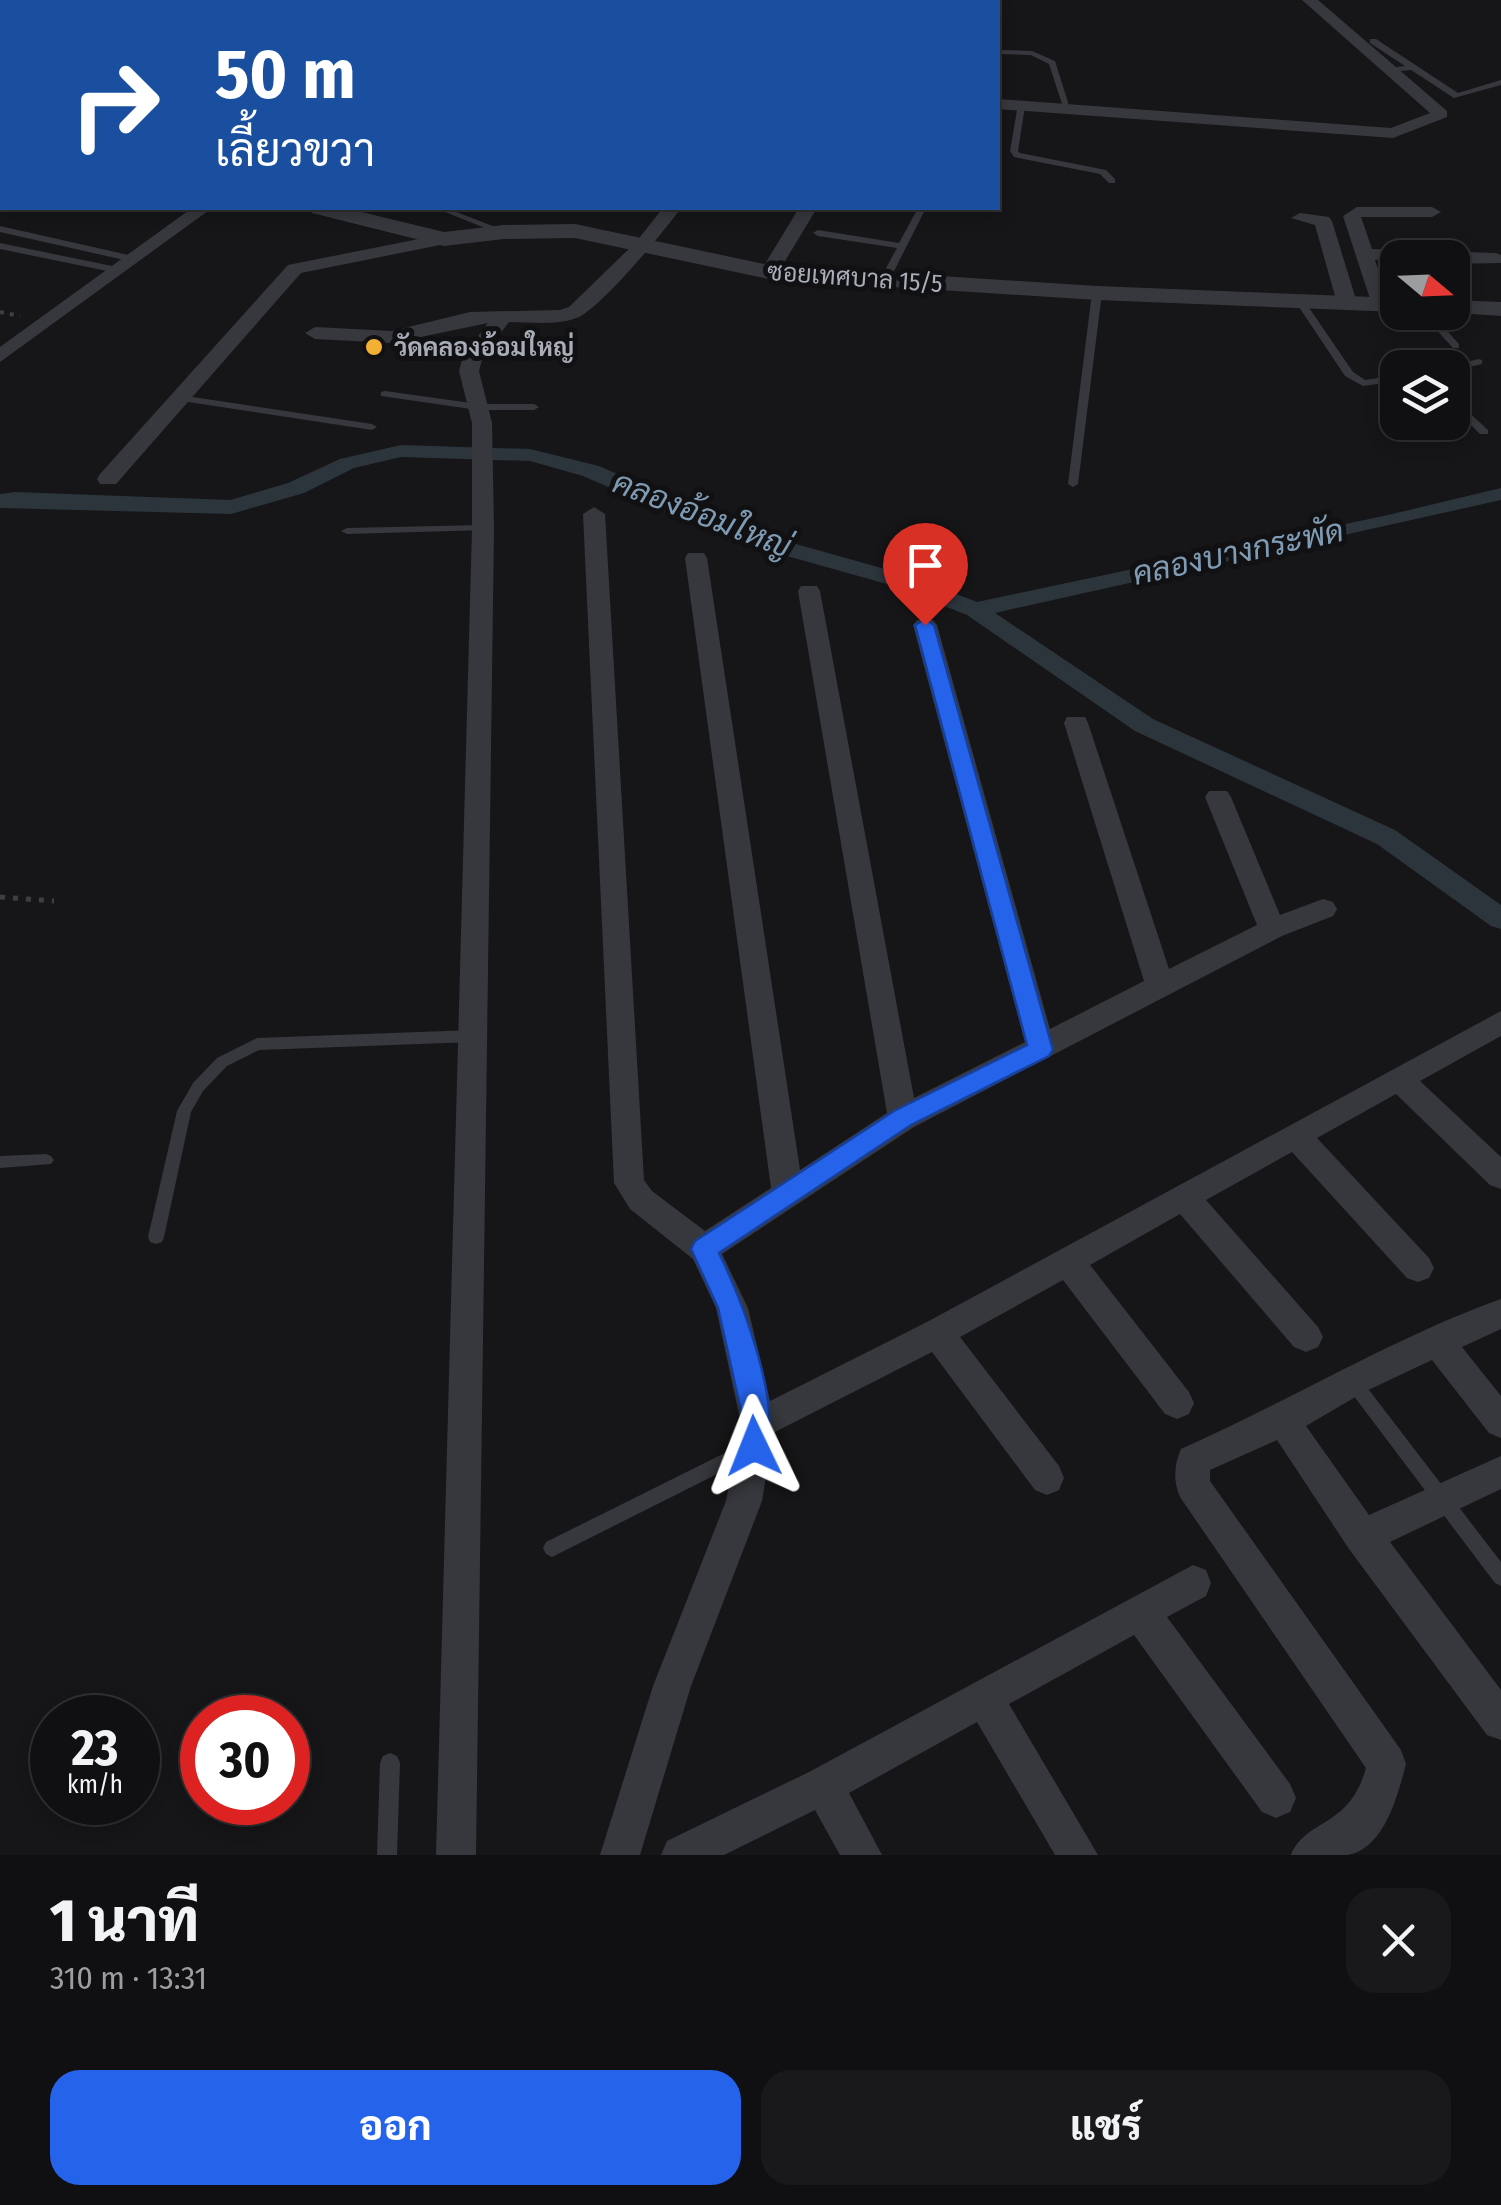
<!DOCTYPE html>
<html lang="th">
<meta charset="utf-8">
<style>
:root{--surface:#101012;--page:#19191b;--text:#f1f3f6;--muted:#9c9d9f;--line:#303032;--accent:#2563eb}
body{margin:0;font-family:"Fira Sans Condensed",Sarabun,sans-serif;background:var(--page);color:var(--text);height:100vh;display:flex;flex-direction:column;font-size:38px;white-space:nowrap}
*{box-sizing:border-box;margin:0}
p{font-size:32px;color:var(--muted)}
.icon{flex:none;width:55px;height:55px;fill:none;stroke:currentColor;stroke-width:2;stroke-linecap:round;stroke-linejoin:round}
.map{position:relative;height:1855px;overflow:hidden}
.drawer{display:flex;flex-direction:column;background:var(--surface);flex:1}
.drawer>*{flex:none}
.banner{position:absolute;left:0px;top:0px;width:1000px;height:210px;box-shadow:0 5px 15px #0003,0 0 0 2px var(--line);background:#1a4fa0;color:#fff;overflow:hidden}
.needle{width:65px;rotate:109deg}
.controls{position:absolute;left:1380px;top:240px;display:grid;gap:20px}
.controls a{display:grid;place-items:center;width:90px;height:90px;border-radius:20px;background:var(--surface);box-shadow:0 5px 15px #0003,0 0 0 2px var(--line);font-size:50px}
.speed{position:absolute;left:30px;top:1695px;display:flex;gap:20px;font-size:50px;font-weight:700;text-align:center}
.speed>*{display:grid;place-content:center;width:130px;height:130px;border-radius:50%;background:var(--surface);box-shadow:0 5px 15px #0003,0 0 0 2px var(--line);line-height:1}
.speed small{font-size:25px;font-weight:400}
.speed .limit{border:15px solid #d22;background:#fff;color:#111}
.pin{position:absolute;display:grid;place-items:center;width:85px;height:85px;color:#fff;margin:-102px -42px;border-radius:50% 50% 50% 0;rotate:-45deg;box-shadow:0 0 10px #0007}
.pin .icon{rotate:45deg}
.me{position:absolute;width:110px;margin:-55px;rotate:358deg;stroke-linejoin:round;filter:drop-shadow(0 0 8px #0008)}
.turn{display:flex;align-items:center;gap:35px;height:210px;padding:0 50px;font-size:45px}
.turn .icon{width:130px;height:130px;stroke-width:2.5}
.turn b{display:block;font-size:70px;line-height:85px}
.round{display:grid;place-items:center;flex:none;width:105px;height:105px;border-radius:30px;background:var(--page)}
.headline{display:flex;align-items:center;justify-content:space-between;height:170px;padding:0 50px}
h1{font-size:60px;font-weight:800;line-height:75px}
.primary-button{display:flex;gap:20px;margin-top:auto;padding:20px 50px}
.primary-button a{flex:1;height:115px;border-radius:30px;background:var(--accent);color:#fff;font-size:40px;font-weight:800;line-height:115px;text-align:center}
.primary-button a+a{background:var(--page);color:var(--text)}
.map>svg:first-child{display:block}
.lines{fill:none;stroke-linecap:round;stroke-linejoin:round}
.canal{fill:#2c353c;fill-rule:evenodd}
.path-far1{stroke:#3d3f44;stroke-width:4;stroke-dasharray:4 6;stroke-linecap:butt}
.path{stroke:#3d3f44;stroke-width:5;stroke-dasharray:5 8;stroke-linecap:butt}
.service{fill:#37383d;fill-rule:evenodd}
.minor{fill:#37383d;fill-rule:evenodd}
.tertiary{fill:#37383d;fill-rule:evenodd}
.route{fill:#2563eb;stroke:#184099;stroke-width:2.5}
.poi-dot{fill:#f2b134;stroke:#111113;stroke-width:4}
.labels{text-anchor:middle;stroke-width:10;stroke-linejoin:round;paint-order:stroke}
.far-street-label{font-size:25px;fill:#a8adb8;stroke:#111113}
.far-poi-label{font-size:25px;font-weight:bold;fill:#a8adb8;stroke:#111113;text-anchor:start}
.water-label{font-size:32px;font-style:italic;fill:#7f9bb3;stroke:#111113}
</style>
<div class="map">
<svg width="1501" height="1855" viewBox="0 0 1501 1855">
<rect width="100%" height="100%" fill="#161618"/>
<g class="lines">
<!-- canal -->
<path class="canal" d="M401,445L530,449L599,466L746,530L910,576L977,602L1388,515L1501,488V500L995,613L1153,719L1395,830L1501,905V929L1491,926L1377,844L1135,731L967,615L894,586L730,540L583,476L530,461L401,457L354,468L304,493L231,514L0,508V494L15,492L230,500L288,483L340,459Z"/>
<!-- path-far1 -->
<path class="path-far1" d="M0,312L20,316"/>
<!-- path -->
<path class="path" d="M0,897L54,901"/>
<!-- service -->
<path class="service" d="M457,0H467L464,2H456Z
M1370,39H1376L1458,93L1501,80V85L1454,98L1411,70L1390,72V68L1405,66L1370,43Z
M998,50L1032,51L1055,61L1071,112L1064,110L1049,64L1031,55L998,54Z
M1018,104L1025,106L1018,151L1020,153L1106,170L1115,179V183H1109L1100,174L1014,157L1010,151Z
M435,208H446L508,232L500,234Z
M918,208H926L890,279L885,282L880,279L897,248L818,236L813,233L818,230L899,243Z
M0,226L133,256L138,259L133,262L0,232Z
M0,243L117,267L122,270L117,273L0,249Z
M1097,290L1102,293L1078,484L1073,487L1068,484L1092,293Z
M1297,299H1303L1353,372L1365,380L1398,375V381L1363,386L1345,376L1295,301Z
M1420,312H1430L1459,344V348H1453Z
M1478,359L1482,360V364L1452,371V368H1447Z
M385,391L478,404H534L539,407L534,410H478L381,396V392Z
M179,395L372,424L377,427L372,430L175,400L174,398Z
M1452,397L1488,430V434H1480L1452,406Z
M483,525L489,528L487,530L347,534L341,531L347,528Z
M473,1030L478,1032L480,1036L478,1040L473,1042L259,1050L227,1066L203,1091L191,1112L164,1237L162,1242L156,1244L150,1242L148,1237L177,1111L193,1083L217,1058L257,1038Z
M46,1154L51,1156L54,1160L51,1164L0,1168V1156Z
M1353,1374L1359,1377L1501,1562V1586L1495,1583L1347,1387L1345,1382L1347,1377Z
M749,1441L755,1443L758,1449L755,1455L558,1554L552,1557L546,1554L543,1548L546,1542Z
M390,1753L397,1756L400,1763L397,1855H377L380,1763L383,1756Z"/>
<!-- minor -->
<path class="minor" d="M675,0H708L709,2H676Z
M1302,0H1318L1447,111V117L1393,138L998,109V99L1391,128L1430,113Z
M1357,207H1432L1441,212L1432,217H1361L1372,249L1496,253L1501,255V263L1452,264V258L1375,260L1390,304L1387,308H1373L1343,216Z
M192,208H212L0,362V347Z
M663,208H681C663,233 604,304 579,317C558,326 531,322 509,322L483,356L479,371L492,423L494,528L476,1855H436L472,528V423L459,371L463,356L488,323L392,343L315,339L305,333L315,327L392,331L470,312L560,310L569,307L636,242Z
M799,208H817L776,276H762L760,272Z
M1300,213L1329,217L1332,221L1357,303L1354,307H1340L1337,303L1315,225L1291,218Z
M444,234L450,235V243L301,273L116,484H100L97,479L100,474L288,265Z
M594,507L605,514L644,1180L652,1191L705,1231L771,1188L685,558L688,553H704L707,558L800,1170L887,1113L798,591L801,586H817L820,591L914,1098L1025,1042L913,625L917,620H933L937,625L1050,1029L1144,981L1064,723L1067,717H1085L1088,723L1169,969L1257,925L1205,797L1209,791H1227L1231,797L1280,915L1323,899L1333,902L1337,909L1333,916L1282,936L914,1127L722,1254L748,1308L770,1401L925,1323L1501,1011V1036L1420,1081L1501,1157V1189L1490,1185L1396,1094L1317,1138L1429,1258L1434,1268L1429,1278L1418,1282L1407,1278L1292,1152L1206,1200L1318,1327L1323,1337L1318,1347L1306,1352L1294,1347L1180,1214L1090,1265L1189,1392L1194,1403L1189,1414L1177,1419L1165,1414L1063,1280L960,1337L1059,1466L1064,1478L1059,1490L1047,1495L1035,1490L932,1352L773,1433L762,1501L691,1686L640,1855H600L653,1686L726,1501L741,1424L716,1308L693,1259L630,1209L614,1183L583,514Z
M1501,1299V1329L1462,1347L1501,1396V1438L1489,1433L1432,1360L1364,1392L1306,1426L1369,1515L1501,1456V1489L1390,1542L1501,1690V1740L1487,1735L1349,1549L1277,1440L1210,1470V1481L1401,1750L1406,1764C1398,1794 1385,1848 1348,1855C1330,1855 1309,1855 1291,1855C1306,1818 1349,1829 1366,1768L1180,1497C1173,1481 1174,1465 1181,1449C1288,1402 1390,1339 1501,1299Z
M1193,1565L1206,1570L1211,1583L1206,1596L1167,1617L1290,1784L1296,1798L1290,1812L1276,1818L1262,1812L1134,1635L1009,1704L1098,1855H1055L977,1722L849,1793L882,1855H840L815,1810L724,1855H661L667,1841L809,1772Z"/>
<!-- tertiary -->
<path class="tertiary" d="M0,118H2V131H0Z
M309,208H345L444,232L504,225L575,224L769,265L1097,286L1398,298V312L1097,300L769,279L575,238L504,239L444,246L312,213Z
M1452,300L1501,302V316L1445,312H1452Z"/>
</g>
<!-- route -->
<path class="route" d="M925,619L934,625L1053,1050L1049,1056L911,1125L719,1253C741,1298 785,1409 764,1456L754,1460L744,1456L740,1446L744,1424L718,1308L691,1249L695,1241L894,1111L1027,1045L915,625Z"/>
<!-- markers -->
<circle class="poi-dot" cx="374" cy="347" r="10"/>
<g class="labels">
<!-- far-street labels -->
<g class="far-street-label">
<text transform="translate(855 277) rotate(4)" y="9">ซอยเทศบาล 15/5</text>
</g>
<!-- far-poi labels -->
<g class="far-poi-label">
<text x="394" y="356">วัดคลองอ้อมใหญ่</text>
</g>
<!-- water labels -->
<g class="water-label">
<text transform="translate(702 514) rotate(21)" y="11">คลองอ้อมใหญ่</text>
<text transform="translate(1238 552) rotate(-12)" y="11">คลองบางกระพัด</text>
</g>
</g>
</svg>
<div class="controls">
<a><svg class="needle" viewBox="-14 -14 28 28"><path d="M0-13l5 13h-10z" fill="#e53935"/><path d="M0 13l5-13h-10z" fill="#9c9d9f"/></svg></a>
<a><svg class="icon" aria-label="layers" viewBox="0 0 24 24"><path d="M12 4l9 5-9 5-9-5zM3 14l9 5 9-5"/></svg></a>
</div>
<div class="speed"><div>23<small>km/h</small></div><div class="limit">30</div></div>
<div class="pin" style="left:925px;top:625px;background:#d93025"><svg class="icon" aria-label="arrive" viewBox="0 0 24 24"><path d="M6 21V4h12l-3 4 3 4H6"/></svg></div>
<svg class="me" style="left:754px;top:1446px" viewBox="-20 -20 40 40"><path d="M0-17L14 15 0 8-14 15z" fill="#2563eb" stroke="#fff" stroke-width="4"/></svg>
<div class="banner">
<div class="turn"><svg class="icon" aria-label="right" viewBox="0 0 24 24"><path d="M7 20v-9h11M14 6l5 5-5 5"/></svg><div><b>50 m</b>เลี้ยวขวา</div></div>
</div>
</div>
<section class="drawer">
<div class="headline"><div><h1>1 นาที</h1><p>310 m · 13:31</p></div><a class="round"><svg class="icon" aria-label="close" viewBox="0 0 24 24"><path d="M6 6l12 12M18 6L6 18"/></svg></a></div>
<div class="primary-button"><a>ออก</a><a>แชร์</a></div>
</section>
